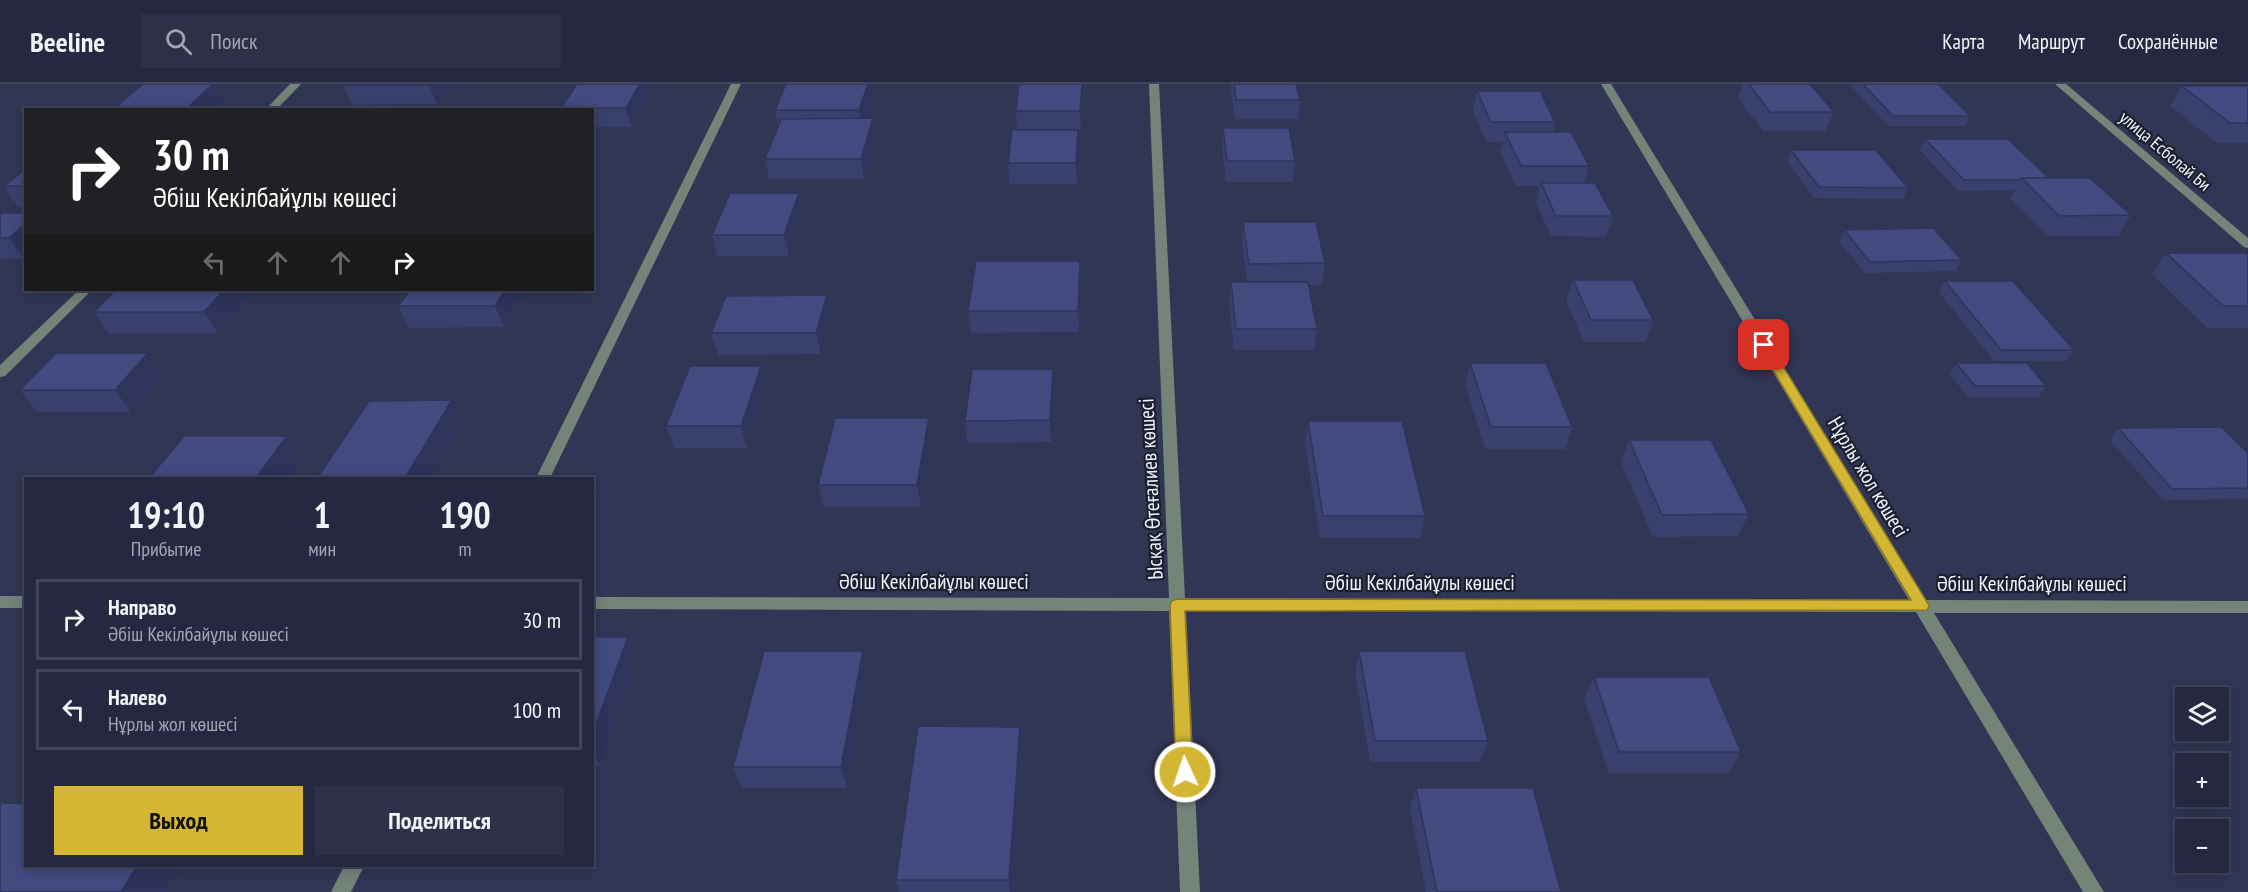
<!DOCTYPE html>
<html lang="ru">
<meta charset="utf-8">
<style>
:root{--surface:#252840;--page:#2d3047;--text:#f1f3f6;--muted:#a3a6b1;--line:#424459;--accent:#d4b635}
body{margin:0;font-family:"PT Sans Narrow",sans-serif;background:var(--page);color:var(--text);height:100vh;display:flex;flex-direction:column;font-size:22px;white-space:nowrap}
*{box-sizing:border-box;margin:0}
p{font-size:20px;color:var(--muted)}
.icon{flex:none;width:33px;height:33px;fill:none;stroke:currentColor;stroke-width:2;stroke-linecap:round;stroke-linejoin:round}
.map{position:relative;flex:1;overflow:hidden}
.drawer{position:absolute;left:24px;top:393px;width:570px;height:390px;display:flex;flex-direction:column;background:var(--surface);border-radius:0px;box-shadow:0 3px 15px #0003,0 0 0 2px var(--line)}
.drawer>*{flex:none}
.banner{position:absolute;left:24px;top:24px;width:570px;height:183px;border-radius:0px;box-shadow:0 3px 15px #0003,0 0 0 2px var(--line);background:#202124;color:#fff;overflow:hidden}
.controls{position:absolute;left:2175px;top:603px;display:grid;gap:12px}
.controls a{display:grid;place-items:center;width:54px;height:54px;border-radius:0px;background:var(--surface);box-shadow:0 3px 15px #0003,0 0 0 2px var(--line);font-size:30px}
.pin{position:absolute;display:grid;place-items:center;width:51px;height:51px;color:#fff;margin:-26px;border-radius:12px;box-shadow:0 3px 9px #0006}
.me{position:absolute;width:66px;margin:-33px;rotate:357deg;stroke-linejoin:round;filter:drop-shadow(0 0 4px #0008)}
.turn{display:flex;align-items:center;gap:21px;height:126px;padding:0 30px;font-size:27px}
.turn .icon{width:78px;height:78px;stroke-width:2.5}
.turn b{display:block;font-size:42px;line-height:51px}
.lanes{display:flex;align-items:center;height:57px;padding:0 30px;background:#0003;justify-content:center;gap:30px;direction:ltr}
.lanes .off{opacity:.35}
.eta{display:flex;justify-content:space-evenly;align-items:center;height:102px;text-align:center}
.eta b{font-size:36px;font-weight:800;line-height:42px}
.cta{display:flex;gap:12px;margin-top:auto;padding:12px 30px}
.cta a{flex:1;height:69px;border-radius:0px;background:var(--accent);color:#111;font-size:24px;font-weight:800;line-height:69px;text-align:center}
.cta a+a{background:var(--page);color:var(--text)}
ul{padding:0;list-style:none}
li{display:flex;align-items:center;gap:18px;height:81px;margin:0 12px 9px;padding:0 18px;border:3px solid var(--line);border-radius:0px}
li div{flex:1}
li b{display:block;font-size:22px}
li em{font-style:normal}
header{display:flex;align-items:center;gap:36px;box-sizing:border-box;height:84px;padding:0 30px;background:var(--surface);border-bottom:2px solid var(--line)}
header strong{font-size:28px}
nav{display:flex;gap:33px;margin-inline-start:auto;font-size:21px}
.search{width:420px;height:54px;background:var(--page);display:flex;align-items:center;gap:15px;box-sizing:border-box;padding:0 21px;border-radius:0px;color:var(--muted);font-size:22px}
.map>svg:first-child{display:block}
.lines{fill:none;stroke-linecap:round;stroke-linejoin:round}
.minor{fill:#748479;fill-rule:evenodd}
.wall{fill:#39406e}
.shaded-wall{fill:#2e345a}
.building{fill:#424a80;stroke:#2e345a;stroke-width:1.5}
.route{fill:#d4b635;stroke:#8a7622;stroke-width:1.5}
.labels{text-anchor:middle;stroke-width:4.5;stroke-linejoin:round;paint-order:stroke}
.far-street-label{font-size:18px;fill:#f0f3ff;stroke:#1c1f2d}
.street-label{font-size:21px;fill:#f0f3ff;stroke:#1c1f2d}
</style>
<header>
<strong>Beeline</strong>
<div class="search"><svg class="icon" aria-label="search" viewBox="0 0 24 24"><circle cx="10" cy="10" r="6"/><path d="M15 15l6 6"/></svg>Поиск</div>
<nav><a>Карта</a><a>Маршрут</a><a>Сохранённые</a></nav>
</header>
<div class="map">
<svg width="2248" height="808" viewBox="0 0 2248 808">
<rect width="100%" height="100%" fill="#313655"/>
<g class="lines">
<!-- minor -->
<path class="minor" d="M290,0H301L276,26H265Z
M731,0H741L550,394H536Z
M1149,0H1159L1185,514L1909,516L1601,0H1611L1926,516L2248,517V529H1934L2104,808H2083L1916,528L1186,527L1200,808H1180L1169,527L592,525V513L1169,514Z
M2055,0H2066L2248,154V164L2244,163Z
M79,206H92L5,292L0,293V281Z
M0,512H26V524H0Z
M344,782H364L351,808H331Z"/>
</g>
<!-- wall -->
<path class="wall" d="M454,0L437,20L352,21L343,1Z
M577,0H643L647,16L632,43H592V26H562L561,24Z
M786,0H869L871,16L866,34H873L876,54L864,95H769L765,75L778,42L775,26Z
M1082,0L1081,46H1078L1079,65L1077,100H1009L1008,79L1017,46L1016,27Z
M1231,0H1296L1300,16L1298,35H1235L1231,6Z
M1743,0H1810L1834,28L1825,47H1763L1738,14Z
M1853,0H1938L1970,32L1965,42H1888L1852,3Z
M2182,2H2248V59H2217L2170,22Z
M1477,7L1555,38L1553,48L1589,82L1584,99L1613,132L1606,153L1551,152L1536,119L1540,102H1516L1500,68L1503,58H1486L1473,27Z
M1223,44L1295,77L1293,98H1226L1222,64Z
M1925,55L2049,94L2131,131L2118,152H2047L2010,114L2015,106L1958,107L1920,66Z
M1791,66L1908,104L1903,115L1814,114L1787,77Z
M26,85V123H18L4,102Z
M799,109L803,129L789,172H717L712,151Z
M0,129H26V173L24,175H0Z
M1243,138L1325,179L1322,201H1308L1317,245L1314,266H1234L1229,219L1231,198H1247L1242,159Z
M1844,146L1962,176L1956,187L1865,189L1839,157Z
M2166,169H2248V244H2207L2152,190Z
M1080,177L1081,198L1079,248L971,249L968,227Z
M1573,196L1653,236L1646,258H1584L1566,217Z
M1945,197L2074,266L2066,277H1994L1939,208Z
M116,206H254L218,249L109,250L94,228Z
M410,206H523L524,209L504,243L409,244L398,222Z
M827,211L831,233L821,270L718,271L711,249Z
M148,269L163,291L131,328H37L20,306Z
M1470,279L1572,343L1565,365H1485L1465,300Z
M1956,279L2046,302L2038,313L1968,314L1950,290Z
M761,282L766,304L747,364H674L666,342Z
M1054,306L1051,358L967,359L965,337Z
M1308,337L1425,432L1420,454H1320L1305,359Z
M2118,344L2248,369V415L2163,416L2110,356Z
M932,356L921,423H824L818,401Z
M1629,356L1749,430L1738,452L1653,453L1621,378Z
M592,553L637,575L600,681H592Z
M863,567L868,589L847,704H742L733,683Z
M1359,567L1488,657L1480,678H1370L1355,589Z
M1594,593L1741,668L1728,689L1609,690L1584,615Z
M1020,643L1022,664L1012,808H899L896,796Z
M1416,704L1561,808H1426L1410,725Z"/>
<!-- shaded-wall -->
<path class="shaded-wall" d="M213,0H214L224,19L217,26H185Z
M430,0H454L437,20L429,1Z
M640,0H643L647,16L632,43L626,24Z
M868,0H869L871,16L862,46L859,26Z
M1082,0V19L1081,46L1080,27Z
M873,34L876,54L864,95L861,75Z
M1078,46L1079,65L1077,100L1076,79Z
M799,109L803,129L789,172L784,151Z
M26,139V173L24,175L9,154Z
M1080,177L1081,198L1079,248L1078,227Z
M224,206H254L218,249L204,228Z
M505,206H523L524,209L504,243L495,222Z
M827,211L831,233L821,270L816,249Z
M148,269L163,291L131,328L115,306Z
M761,282L766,304L747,364L741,342Z
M1053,285L1054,306L1051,358L1050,336Z
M452,316L462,338L430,394H405Z
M929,334L932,356L921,423L917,401Z
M287,352L301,374L286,394H256Z
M628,553L637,575L600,681L592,666V651Z
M863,567L868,589L847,704L841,683Z
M1020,643L1022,664L1012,808H1010L1009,796Z
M137,782H183L167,808H121Z"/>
<!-- building -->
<path class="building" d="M143,0H213L185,26H112Z
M344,0H430L429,1H343Z
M577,0H640L626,24H561Z
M786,0H868L859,26H775Z
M1019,0H1082L1080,27H1016Z
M1234,0H1296L1300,16H1236Z
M1749,0H1810L1834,28H1770Z
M1863,0H1938L1970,32H1893Z
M2182,2H2248V39H2230Z
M1477,7H1540L1555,38H1491Z
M873,34L861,75H765L781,35Z
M1223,44H1289L1295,77H1227Z
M1012,46H1078L1076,79H1008Z
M1505,48H1571L1589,82H1521Z
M1925,55H2008L2049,94H2022L2021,96H1964Z
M1791,66H1876L1908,104L1819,103Z
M26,85V102H4Z
M2022,94H2090L2131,131L2059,132Z
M1541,99H1595L1613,132H1556Z
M730,109H799L784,151H712Z
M0,129H26V139L9,154H0Z
M1243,138H1316L1325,179L1249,180Z
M1933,144L1962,176L1870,178L1844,146Z
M2166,169H2248V222H2223Z
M976,177H1080L1078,227H968Z
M1573,196H1633L1653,236H1591Z
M1945,197H2013L2074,266H2001Z
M1231,198H1308L1317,245H1236Z
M116,206H224L204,228H94Z
M410,206H505L495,222H398Z
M827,211L816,249H711L726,212Z
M56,269H148L115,306H20Z
M1470,279H1546L1572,343H1491Z
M1956,279H2027L2046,302H1975Z
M690,282H761L741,342H666Z
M972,285H1053L1050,336L965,337Z
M452,316L405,394H317L369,317Z
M835,334H929L917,401H818Z
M1308,337H1402L1425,432H1323Z
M2222,343L2248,369V404L2172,405L2118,344Z
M184,352H287L256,394H149Z
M1629,356H1711L1749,430L1662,431Z
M592,553H628L592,651Z
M764,567H863L841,683H733Z
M1359,567H1465L1488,657H1375Z
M1594,593H1709L1741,668H1619Z
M918,642L1020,643L1009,796H896Z
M1416,704H1533L1561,808H1437Z
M2,719L26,720V782H137L121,808H0V722Z"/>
<!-- route -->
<path class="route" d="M1764,257L1770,261L1927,518L1929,522L1927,526L1185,527L1193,688L1191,693L1185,696L1179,693L1176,688L1170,521L1172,517L1177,515L1911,516L1758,261Z"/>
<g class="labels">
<!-- far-street labels -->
<g class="far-street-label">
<text transform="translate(2165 67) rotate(40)" y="6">улица Есболай Би</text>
</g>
<!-- street labels -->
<g class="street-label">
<text transform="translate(1868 393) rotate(59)" y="7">Нұрлы жол көшесі</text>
<text transform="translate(1151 405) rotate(-93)" y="7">Ысқақ Өтеғалиев көшесі</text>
<text x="934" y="505">Әбіш Кекілбайұлы көшесі</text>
<text x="1420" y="506">Әбіш Кекілбайұлы көшесі</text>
<text x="2032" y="507">Әбіш Кекілбайұлы көшесі</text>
</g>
</g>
</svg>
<div class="controls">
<a><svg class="icon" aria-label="layers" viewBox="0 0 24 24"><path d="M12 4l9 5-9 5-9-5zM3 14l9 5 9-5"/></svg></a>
<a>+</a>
<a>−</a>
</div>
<div class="pin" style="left:1764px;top:261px;background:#d93025"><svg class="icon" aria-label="arrive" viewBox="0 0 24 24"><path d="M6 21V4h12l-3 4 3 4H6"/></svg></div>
<svg class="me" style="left:1185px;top:688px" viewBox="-20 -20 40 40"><circle r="17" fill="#d4b635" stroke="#fff" stroke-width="3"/><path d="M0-11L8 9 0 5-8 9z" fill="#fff"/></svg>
<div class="banner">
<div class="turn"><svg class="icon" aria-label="right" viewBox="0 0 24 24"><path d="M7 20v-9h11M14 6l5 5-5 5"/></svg><div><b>30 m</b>Әбіш Кекілбайұлы көшесі</div></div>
<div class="lanes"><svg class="icon off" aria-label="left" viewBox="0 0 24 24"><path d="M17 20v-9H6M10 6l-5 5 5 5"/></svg><svg class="icon off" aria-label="ahead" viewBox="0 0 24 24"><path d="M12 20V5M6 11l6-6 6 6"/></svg><svg class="icon off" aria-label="ahead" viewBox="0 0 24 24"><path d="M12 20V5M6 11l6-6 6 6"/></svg><svg class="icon" aria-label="right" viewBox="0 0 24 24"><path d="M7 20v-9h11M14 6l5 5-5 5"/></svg></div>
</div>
<section class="drawer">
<div class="eta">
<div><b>19:10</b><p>Прибытие</p></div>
<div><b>1</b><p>мин</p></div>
<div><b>190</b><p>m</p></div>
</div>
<ul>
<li><svg class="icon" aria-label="right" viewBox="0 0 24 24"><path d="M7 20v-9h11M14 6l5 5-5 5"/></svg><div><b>Направо</b><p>Әбіш Кекілбайұлы көшесі</p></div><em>30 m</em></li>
<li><svg class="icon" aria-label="left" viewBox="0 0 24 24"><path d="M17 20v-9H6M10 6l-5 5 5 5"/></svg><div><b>Налево</b><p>Нұрлы жол көшесі</p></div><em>100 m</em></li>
</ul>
<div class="cta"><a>Выход</a><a>Поделиться</a></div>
</section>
</div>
